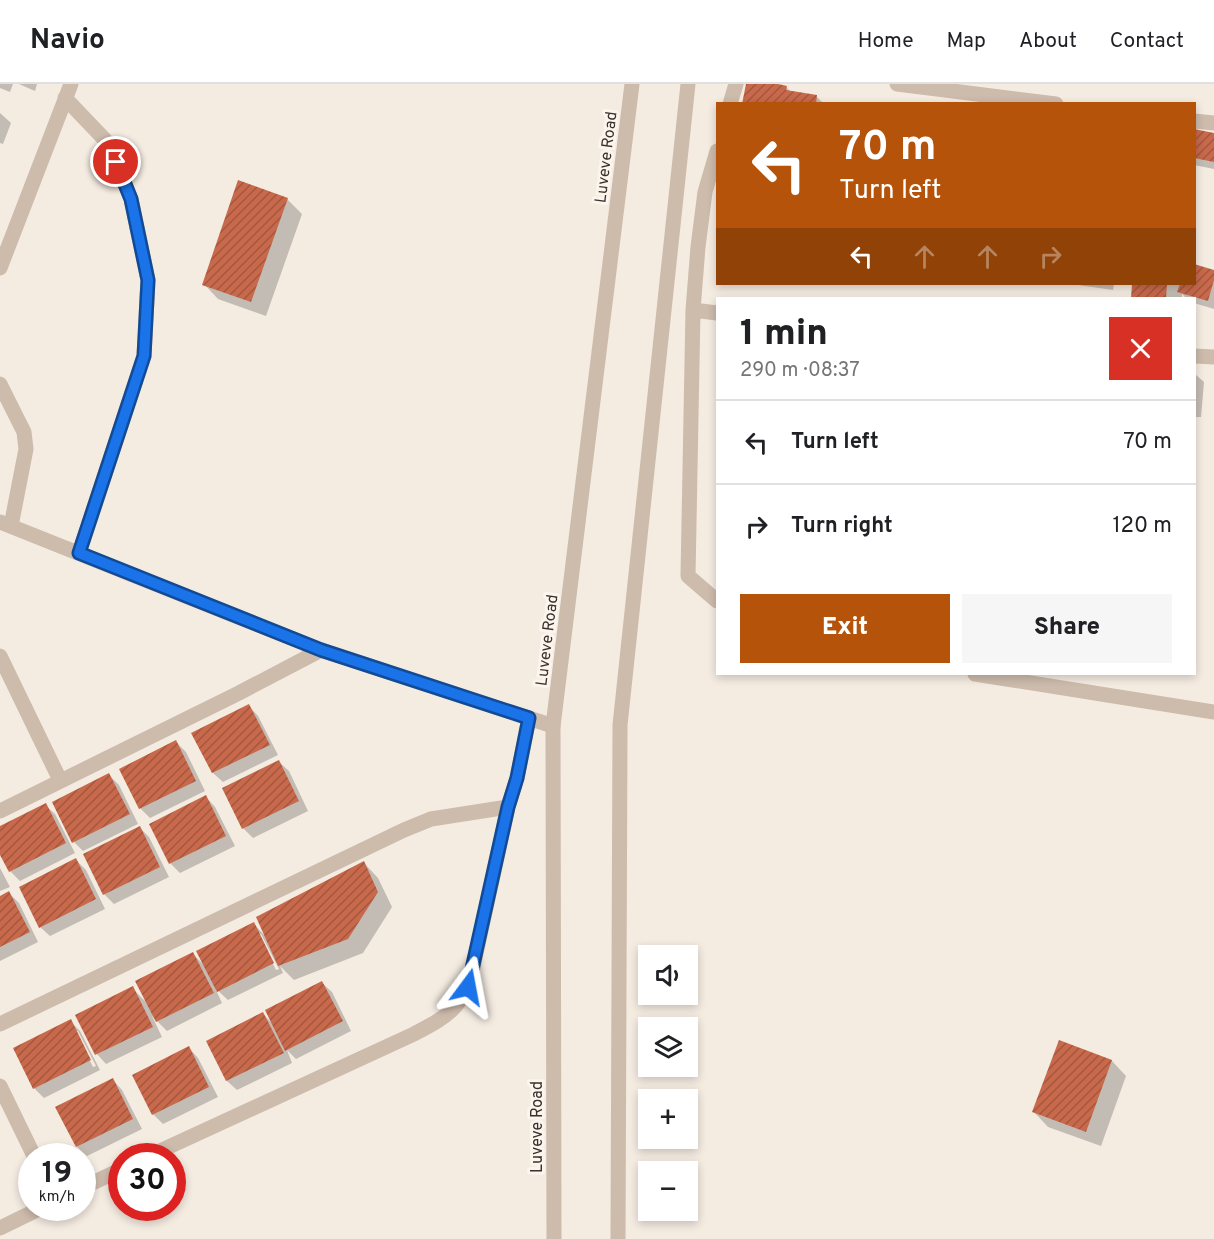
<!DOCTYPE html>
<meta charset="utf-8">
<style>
:root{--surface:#fff;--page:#f6f6f6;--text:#202124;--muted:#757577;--line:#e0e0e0;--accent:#b45309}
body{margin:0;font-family:Overpass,sans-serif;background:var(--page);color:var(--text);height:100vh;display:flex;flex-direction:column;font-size:22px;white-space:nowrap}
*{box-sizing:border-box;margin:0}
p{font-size:20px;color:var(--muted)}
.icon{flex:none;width:33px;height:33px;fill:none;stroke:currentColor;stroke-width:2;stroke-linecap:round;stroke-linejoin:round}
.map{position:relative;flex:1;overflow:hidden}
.drawer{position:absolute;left:716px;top:213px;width:480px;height:378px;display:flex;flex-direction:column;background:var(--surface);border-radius:0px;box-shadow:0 3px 9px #0003}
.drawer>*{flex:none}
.banner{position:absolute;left:716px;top:18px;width:480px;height:183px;border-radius:0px;box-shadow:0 3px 9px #0003;background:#b45309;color:#fff;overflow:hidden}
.tools{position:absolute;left:638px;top:861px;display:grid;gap:12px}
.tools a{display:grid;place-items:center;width:60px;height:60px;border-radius:0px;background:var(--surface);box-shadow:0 3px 9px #0003;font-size:30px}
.speed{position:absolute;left:18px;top:1059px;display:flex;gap:12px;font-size:30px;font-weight:700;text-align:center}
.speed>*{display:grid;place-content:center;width:78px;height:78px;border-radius:50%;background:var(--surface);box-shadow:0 3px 9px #0003;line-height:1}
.speed small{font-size:15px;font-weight:400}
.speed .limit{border:9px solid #d22;background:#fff;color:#111}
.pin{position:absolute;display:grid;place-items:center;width:51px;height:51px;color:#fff;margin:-26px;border:3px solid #fff;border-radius:50%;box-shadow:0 2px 6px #0007}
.me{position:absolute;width:66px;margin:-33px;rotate:13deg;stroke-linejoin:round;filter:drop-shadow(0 0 4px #0008)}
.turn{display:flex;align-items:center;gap:21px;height:126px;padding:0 24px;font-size:27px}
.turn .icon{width:78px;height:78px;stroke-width:2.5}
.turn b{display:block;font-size:42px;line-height:51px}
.lanes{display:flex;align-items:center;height:57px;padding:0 24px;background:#0003;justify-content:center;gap:30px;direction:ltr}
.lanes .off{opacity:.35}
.round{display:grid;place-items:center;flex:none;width:63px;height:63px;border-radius:0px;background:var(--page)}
.head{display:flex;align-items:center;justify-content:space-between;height:102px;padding:0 24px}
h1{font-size:36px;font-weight:800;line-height:45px}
.primary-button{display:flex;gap:12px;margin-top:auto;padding:12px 24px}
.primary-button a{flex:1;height:69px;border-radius:0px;background:var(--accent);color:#fff;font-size:24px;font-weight:800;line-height:69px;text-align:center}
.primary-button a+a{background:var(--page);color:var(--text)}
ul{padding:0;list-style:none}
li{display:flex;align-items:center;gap:18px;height:84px;padding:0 24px;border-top:2px solid var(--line)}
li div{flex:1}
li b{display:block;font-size:22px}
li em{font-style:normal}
header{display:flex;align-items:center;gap:36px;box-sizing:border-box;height:84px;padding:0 30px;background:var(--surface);border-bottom:2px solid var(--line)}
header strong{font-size:28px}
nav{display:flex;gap:33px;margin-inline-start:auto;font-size:21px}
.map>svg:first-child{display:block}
.shadow{fill:#0003;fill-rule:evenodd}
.building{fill:url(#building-hatch)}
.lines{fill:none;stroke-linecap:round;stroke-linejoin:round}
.minor{stroke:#cdbbac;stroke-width:15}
.tertiary{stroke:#cdbbac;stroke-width:15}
.route-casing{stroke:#114b97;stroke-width:15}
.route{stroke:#1a73e8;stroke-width:10}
.labels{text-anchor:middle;stroke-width:6;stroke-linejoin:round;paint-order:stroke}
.street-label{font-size:16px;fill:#3b302b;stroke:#fbf5ee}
</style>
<header>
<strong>Navio</strong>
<nav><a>Home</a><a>Map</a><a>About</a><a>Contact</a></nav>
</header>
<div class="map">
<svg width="1214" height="1155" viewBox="0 0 1214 1155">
<defs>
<pattern id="building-hatch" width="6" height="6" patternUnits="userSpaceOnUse" patternTransform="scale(1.5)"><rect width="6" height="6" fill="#c8694b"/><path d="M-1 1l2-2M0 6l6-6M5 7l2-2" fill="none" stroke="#a4573f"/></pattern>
</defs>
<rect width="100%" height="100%" fill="#f4ebe1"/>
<!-- shadow -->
<path class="shadow" d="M0,0H13L10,8L0,4Z
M19,0H37L35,7Z
M747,0H769L786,3L792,9L816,12L824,20H744Z
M0,29L11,39L3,60L0,59Z
M1194,46L1214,50V85L1194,81Z
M287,115L302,130L266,232L218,215L204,200Z
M1194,182L1214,188V225L1194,219V214H1186L1182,210V214H1133L1134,200H1194Z
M1071,200H1114L1113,206Z
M1194,289L1204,298L1201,333H1194Z
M249,622L258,632L278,671L223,698L213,689L193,649Z
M176,658L186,668L205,707L150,734L140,724L121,685Z
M279,678L289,687L308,727L253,754L243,744Z
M109,691L119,701L138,740L83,767L74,758Z
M206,713L215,723L235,762L180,789L170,779Z
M45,721L55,730L75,769L20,797L10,787L0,767V743Z
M140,744L149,753L169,793L114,820L104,810Z
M76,776L86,786L105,825L50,852L40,843Z
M364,779L378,794L392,823L363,869L294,896L280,882L283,889L228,916L215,904L222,919L167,947L152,932L162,953L106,980L97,970L77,931L132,904L147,919L193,870L205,882L254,840L266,853ZM258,850H261L279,885L276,886Z
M0,784L10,803L0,807Z
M9,809L19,819L38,858L0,877V813Z
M322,899L332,908L351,947L296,975L287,966L292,979L237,1006L227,997L208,957L263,930L272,939Z
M70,937L80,947L100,986L44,1014L34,1004ZM75,947H78L96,982L93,983Z
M1059,958L1112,977L1126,992L1101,1062L1048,1043L1034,1028Z
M189,964L198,974L218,1013L163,1040L153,1030L134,991Z
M113,996L122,1006L142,1045L87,1072L77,1063Z"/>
<!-- building -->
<path class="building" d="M746,0H778L787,2L786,6L817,11L816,20H742Z
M1194,45L1214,49V78L1194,74Z
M238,96L288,114L251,218L202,201Z
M1194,180L1214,186V196L1208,217L1177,208L1180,200H1194Z
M1132,200H1167L1166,214H1131Z
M249,620L270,661L212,689L191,649Z
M176,656L196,697L139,725L119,685Z
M279,676L299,717L242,745L222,704Z
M109,689L130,730L72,759L52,718Z
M206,711L226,752L169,780L149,740Z
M46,719L66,759L9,788L0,771V742Z
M140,742L160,783L103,811L83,770Z
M76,774L96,815L39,844L19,803Z
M364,777L378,808L348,855L278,882L256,833Z
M9,807L30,848L0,863V812Z
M254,838L274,879L217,908L196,867Z
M193,868L214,909L156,938L135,897Z
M322,897L343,937L285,967L265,926Z
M133,902L153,943L95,971L75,931Z
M263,928L284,969L226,997L206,957Z
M71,935L91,976L33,1005L13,964Z
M1059,956L1112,976L1086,1048L1032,1028Z
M189,962L209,1003L152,1031L132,991Z
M113,994L133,1035L76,1063L55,1023Z"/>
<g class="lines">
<!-- minor -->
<path class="minor" d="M897,0L1056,20
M65,14L108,59L131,115L148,196L144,272L79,469
M730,20L736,0
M1194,37L1214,39
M717,67L705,108L698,163L693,226L688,492L717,517
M0,184L71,0
M693,226L717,229
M1194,272L1214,273
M0,300L24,348L26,365L11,442
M0,438L321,566L553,642
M0,572L60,696
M975,590L1214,628
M0,727L239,609L321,566
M0,940L404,746L431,735L508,723
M0,1002L34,1072
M149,1072L414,950C446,933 462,925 472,888L508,723L517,694L529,634
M82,1104L122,1085
M0,1144L41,1124"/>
<!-- tertiary -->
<path class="tertiary" d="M554,1155L553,642L632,0
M618,1155L620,641L688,0"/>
</g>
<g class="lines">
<defs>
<path id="route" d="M116,78L131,115L148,196L144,272L79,469L321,566L529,634L517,694L508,723L468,903"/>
</defs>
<!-- route casing -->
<use href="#route" class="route-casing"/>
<!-- route -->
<use href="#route" class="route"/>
</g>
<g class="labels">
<!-- street labels -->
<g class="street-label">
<text transform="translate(605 73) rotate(-83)" y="6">Luveve Road</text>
<text transform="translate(546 556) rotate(-83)" y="6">Luveve Road</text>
<text transform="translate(536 1043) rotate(-90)" y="6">Luveve Road</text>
</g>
</g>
</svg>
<div class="tools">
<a><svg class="icon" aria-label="sound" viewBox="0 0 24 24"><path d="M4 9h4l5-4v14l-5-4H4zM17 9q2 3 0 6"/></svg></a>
<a><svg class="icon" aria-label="layers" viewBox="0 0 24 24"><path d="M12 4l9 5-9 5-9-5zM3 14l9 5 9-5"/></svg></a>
<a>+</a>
<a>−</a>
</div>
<div class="speed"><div>19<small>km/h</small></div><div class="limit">30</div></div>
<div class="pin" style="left:116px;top:78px;background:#d93025"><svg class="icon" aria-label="arrive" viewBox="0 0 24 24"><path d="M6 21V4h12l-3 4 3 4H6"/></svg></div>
<svg class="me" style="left:468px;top:903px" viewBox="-20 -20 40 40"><path d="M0-17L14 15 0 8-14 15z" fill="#1a73e8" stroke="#fff" stroke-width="4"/></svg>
<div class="banner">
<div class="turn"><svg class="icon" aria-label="left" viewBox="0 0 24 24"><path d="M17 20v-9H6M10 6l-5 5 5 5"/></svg><div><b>70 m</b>Turn left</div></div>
<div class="lanes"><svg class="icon" aria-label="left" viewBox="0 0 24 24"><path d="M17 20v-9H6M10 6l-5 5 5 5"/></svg><svg class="icon off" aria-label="ahead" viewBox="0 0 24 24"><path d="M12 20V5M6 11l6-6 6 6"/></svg><svg class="icon off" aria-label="ahead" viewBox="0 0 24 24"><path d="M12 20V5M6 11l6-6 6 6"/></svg><svg class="icon off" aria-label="right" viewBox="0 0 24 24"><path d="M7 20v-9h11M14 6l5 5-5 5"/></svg></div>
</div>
<section class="drawer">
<div class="head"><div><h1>1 min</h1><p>290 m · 08:37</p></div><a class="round" style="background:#d93025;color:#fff"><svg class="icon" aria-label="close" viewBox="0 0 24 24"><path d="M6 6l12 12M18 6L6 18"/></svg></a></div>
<ul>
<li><svg class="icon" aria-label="left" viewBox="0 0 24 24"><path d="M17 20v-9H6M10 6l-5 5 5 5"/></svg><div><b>Turn left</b></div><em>70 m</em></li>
<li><svg class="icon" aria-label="right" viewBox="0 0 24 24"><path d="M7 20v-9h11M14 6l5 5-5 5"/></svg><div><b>Turn right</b></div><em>120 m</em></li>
</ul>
<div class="primary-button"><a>Exit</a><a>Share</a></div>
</section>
</div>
